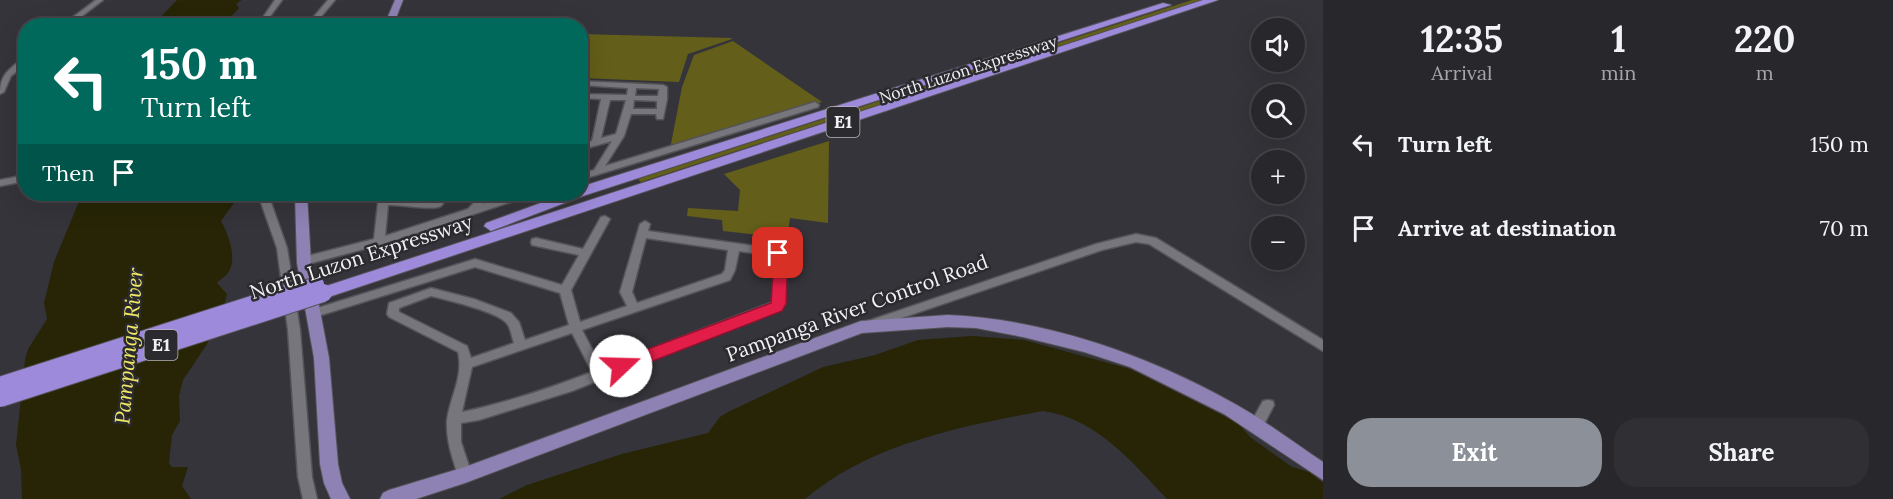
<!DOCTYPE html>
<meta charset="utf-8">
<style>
:root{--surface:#28272c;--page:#302f34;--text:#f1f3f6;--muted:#a5a5a9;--line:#444448;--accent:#8c9099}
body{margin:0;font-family:Lora,serif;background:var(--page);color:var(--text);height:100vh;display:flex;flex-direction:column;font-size:22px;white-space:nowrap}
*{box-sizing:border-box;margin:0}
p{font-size:20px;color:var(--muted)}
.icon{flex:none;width:33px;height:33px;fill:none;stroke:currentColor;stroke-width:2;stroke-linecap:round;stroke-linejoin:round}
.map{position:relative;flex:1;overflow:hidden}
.panel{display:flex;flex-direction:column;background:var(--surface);width:570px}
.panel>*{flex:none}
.banner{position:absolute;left:18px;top:18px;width:570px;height:183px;border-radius:24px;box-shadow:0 6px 24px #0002,0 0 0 2px var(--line);background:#00695c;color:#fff;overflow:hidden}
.fabs{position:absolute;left:1251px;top:18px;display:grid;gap:12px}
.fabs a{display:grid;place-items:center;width:54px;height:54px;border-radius:50%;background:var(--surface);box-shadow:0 6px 24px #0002,0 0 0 2px var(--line);font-size:30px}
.pin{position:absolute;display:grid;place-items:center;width:51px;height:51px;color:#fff;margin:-26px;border-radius:12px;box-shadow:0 3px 9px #0006}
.me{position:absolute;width:66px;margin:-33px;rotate:69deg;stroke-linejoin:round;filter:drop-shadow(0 0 4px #0008)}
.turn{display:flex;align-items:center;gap:21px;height:126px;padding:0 24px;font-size:27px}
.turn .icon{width:78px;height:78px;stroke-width:2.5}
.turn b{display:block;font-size:42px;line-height:51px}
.then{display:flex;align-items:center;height:57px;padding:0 24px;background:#0003;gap:12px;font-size:22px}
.eta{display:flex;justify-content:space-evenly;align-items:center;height:102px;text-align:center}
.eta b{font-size:36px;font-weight:800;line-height:42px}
.cta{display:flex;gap:12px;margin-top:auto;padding:12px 24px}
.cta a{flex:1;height:69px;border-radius:24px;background:var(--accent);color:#fff;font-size:24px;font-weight:800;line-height:69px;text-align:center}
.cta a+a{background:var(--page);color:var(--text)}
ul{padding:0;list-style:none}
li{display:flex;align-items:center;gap:18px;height:84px;padding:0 24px}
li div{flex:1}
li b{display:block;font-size:22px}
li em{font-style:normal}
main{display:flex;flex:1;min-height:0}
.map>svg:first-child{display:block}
.green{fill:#635e19}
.water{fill:#272506}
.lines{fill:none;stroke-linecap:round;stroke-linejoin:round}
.minor-casing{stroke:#545358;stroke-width:3}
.major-casing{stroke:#545358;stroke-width:2}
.highway-casing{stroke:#545358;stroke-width:2}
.minor{fill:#77767c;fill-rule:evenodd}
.major{fill:#8e82b4;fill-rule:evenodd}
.highway{fill:#9d8ada;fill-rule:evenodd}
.highway-bridge-far1-casing{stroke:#545358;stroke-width:16;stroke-linecap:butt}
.highway-bridge-casing{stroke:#545358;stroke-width:20;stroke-linecap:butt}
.highway-bridge-far1{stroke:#9d8ada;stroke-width:14}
.highway-bridge{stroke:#9d8ada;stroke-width:18}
.route{fill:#e11d48;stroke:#92132f;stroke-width:1.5}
.labels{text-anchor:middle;stroke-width:5;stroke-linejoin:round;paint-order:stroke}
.far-street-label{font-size:16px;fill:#f1f1f4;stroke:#2b2a2f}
.shield{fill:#2b2a2f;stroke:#b6b5b9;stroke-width:1.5}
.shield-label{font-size:18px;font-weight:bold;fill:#f1f1f4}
.street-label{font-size:20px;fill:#f1f1f4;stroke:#2b2a2f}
.water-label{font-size:21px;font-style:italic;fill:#f2e967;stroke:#2b2a2f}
</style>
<main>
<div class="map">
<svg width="1323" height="499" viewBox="0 0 1323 499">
<rect width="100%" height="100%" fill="#35343a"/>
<!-- green -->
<path class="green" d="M1192,0H1202L641,182L638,179Z
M581,34L731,38L732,39L688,54L679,82L581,78Z
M733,41L822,102L670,149L682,87L694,55Z
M829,141L828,223L790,218L787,238L723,231L722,220L687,216L688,208L738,211L740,190L724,174Z"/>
<!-- water -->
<path class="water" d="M177,0H242L236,4L239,8L228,20V25H153Z
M82,194H234V203L221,221C228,233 238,259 228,273C225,277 220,279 217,283L227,294L222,314L207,344L183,380L179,396L180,421L172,435L169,463L172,467H188L182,486L191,499H22L21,469L16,445L25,360L28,349L47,319L44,303L54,262Z
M972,336L1024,340L1130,369L1238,423L1250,437L1292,467L1309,472L1323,483V499H1167C1132,462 1096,418 1043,411C961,426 869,444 805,499H499L527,485L622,454L708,433L720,417L728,412L823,367L875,355L918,340Z"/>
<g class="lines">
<defs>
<path id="minor" d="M96,0H103L69,26H61Z
M275,0H282L263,26H257Z
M328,0H335L313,26H306Z
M23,58H26V64L11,76L4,92L0,94C0,74 9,70 23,58Z
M580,81L663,85L667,87V99L663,119H657L656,114H631L624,136L605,166L812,103L815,102L819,105L818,107L580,180V174L594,170L612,141L580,150V144L592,141L601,99L580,98V94L627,95L628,88L580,85ZM636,88L659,89L658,96H635ZM610,100H626L616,134L601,138ZM634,100L657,101V109H633Z
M26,175V181L0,186V180Z
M258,194H268L287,248L300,330L312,477L317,499H303L298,477L288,330L277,248Z
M379,194H389L388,199L400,198L432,202L440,194H450C447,197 444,203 441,206C434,211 399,204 388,205L385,236L468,209L482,194H492L483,204L517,194H531L529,196L383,244L304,265L300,264L299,261L300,258L374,239Z
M605,216L610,219L571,290L580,322L627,306L620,292L640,224L645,221L650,224L648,231L783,250L784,253L785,304L783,307L572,391L479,420L461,423V442L472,475L470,479L465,481L460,479L458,475C452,457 446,440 447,420C450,397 464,376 458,352L389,317L387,314L389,303L431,288L474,299L511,313L519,322L525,340L569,325L560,293L475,267L315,317L311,316L309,313L311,310L475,259L562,285L579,255L532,245L531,242L532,239L536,238L583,249L601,217ZM646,238L728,250L725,270L722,274L637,303L632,292ZM739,251L774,256L773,302L602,368L582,330L730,280L735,270ZM431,296C447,300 501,312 508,325C511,330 512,338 514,343L471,358L467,346L399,312V308ZM572,333L592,372C550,388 506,403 462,412L472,367Z
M1136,234L1156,238L1323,340V351L1149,244L1136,242L1102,250L872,328L868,327L866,324L868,321L1096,244Z
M1268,400L1273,401L1274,405L1261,430L1256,432L1251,430L1249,426L1263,401Z"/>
<path id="major" d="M395,0H403L393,26H384Z
M295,194H307L311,263L329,358L338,464L342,483L350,499H331L324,483L320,464L314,358L297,263Z
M948,315C1046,319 1150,356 1235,404C1266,421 1294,443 1323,462V480L1224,414L1130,367L1084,352L1023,337L976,328L948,327L862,333L465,483L416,499H380L383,493L389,490L465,467L861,321Z"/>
<path id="highway" d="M1203,0H1218L329,297H317L315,293L317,289Z
M1163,3L1171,5L583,196L496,229L491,231L484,226L486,223L565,194H580V187Z"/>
</defs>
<!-- minor casing -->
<use href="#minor" class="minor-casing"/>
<!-- major casing -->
<use href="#major" class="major-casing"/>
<!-- highway casing -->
<use href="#highway" class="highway-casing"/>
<!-- minor -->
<use href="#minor" class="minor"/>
<!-- major -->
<use href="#major" class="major"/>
<!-- highway -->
<use href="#highway" class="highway"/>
<defs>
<path id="highway-bridge-far1" d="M294,291L317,284"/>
<path id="highway-bridge" d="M0,386L299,290
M0,398L323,293"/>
</defs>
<!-- highway-bridge-far1 casing -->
<use href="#highway-bridge-far1" class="highway-bridge-far1-casing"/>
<!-- highway-bridge casing -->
<use href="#highway-bridge" class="highway-bridge-casing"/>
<!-- highway-bridge-far1 -->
<use href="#highway-bridge-far1" class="highway-bridge-far1"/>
<!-- highway-bridge -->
<use href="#highway-bridge" class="highway-bridge"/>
</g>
<!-- route -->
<path class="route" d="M778,248L783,250L788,256L786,304L782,311L627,371L621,372L616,371L613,366L616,361L771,303L774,257L771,253Z"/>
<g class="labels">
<!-- far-street labels -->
<g class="far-street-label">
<text transform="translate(968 69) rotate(-18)" y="6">North Luzon Expressway</text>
</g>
<!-- shield labels -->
<g class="shield">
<rect x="826.5" y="107" width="33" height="30" rx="4.5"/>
<rect x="144.5" y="330" width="33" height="30" rx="4.5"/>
</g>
<g class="shield-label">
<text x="843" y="128">E1</text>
<text x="161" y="351">E1</text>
</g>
<!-- street labels -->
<g class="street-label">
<text transform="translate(361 257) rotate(-18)" y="7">North Luzon Expressway</text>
<text transform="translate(857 308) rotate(-20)" y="7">Pampanga River Control Road</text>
</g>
<!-- water labels -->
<g class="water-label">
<text transform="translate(129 346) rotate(-85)" y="7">Pampanga River</text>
</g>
</g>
</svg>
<div class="fabs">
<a><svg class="icon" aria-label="sound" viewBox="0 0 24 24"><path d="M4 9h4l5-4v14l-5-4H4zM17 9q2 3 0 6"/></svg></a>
<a><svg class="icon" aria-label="search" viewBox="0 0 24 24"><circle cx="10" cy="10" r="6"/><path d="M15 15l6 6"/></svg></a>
<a>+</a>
<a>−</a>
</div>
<div class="pin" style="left:778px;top:253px;background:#d93025"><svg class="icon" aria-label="arrive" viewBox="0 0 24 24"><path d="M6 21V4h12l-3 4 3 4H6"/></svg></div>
<svg class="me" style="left:621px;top:366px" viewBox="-20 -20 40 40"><circle r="19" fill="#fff"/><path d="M0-13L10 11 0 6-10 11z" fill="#e11d48"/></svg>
<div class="banner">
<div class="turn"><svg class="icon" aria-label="left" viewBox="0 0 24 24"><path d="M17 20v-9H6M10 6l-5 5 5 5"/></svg><div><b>150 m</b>Turn left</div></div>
<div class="then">Then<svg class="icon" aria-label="arrive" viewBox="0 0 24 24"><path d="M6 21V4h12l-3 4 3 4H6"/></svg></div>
</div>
</div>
<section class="panel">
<div class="eta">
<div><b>12:35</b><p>Arrival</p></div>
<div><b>1</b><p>min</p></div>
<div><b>220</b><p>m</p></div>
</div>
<ul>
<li><svg class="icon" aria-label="left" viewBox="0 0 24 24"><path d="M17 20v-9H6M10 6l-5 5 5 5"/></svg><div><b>Turn left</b></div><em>150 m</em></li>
<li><svg class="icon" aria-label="arrive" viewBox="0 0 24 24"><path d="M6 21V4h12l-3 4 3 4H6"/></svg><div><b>Arrive at destination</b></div><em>70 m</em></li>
</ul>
<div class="cta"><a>Exit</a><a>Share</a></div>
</section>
</main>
